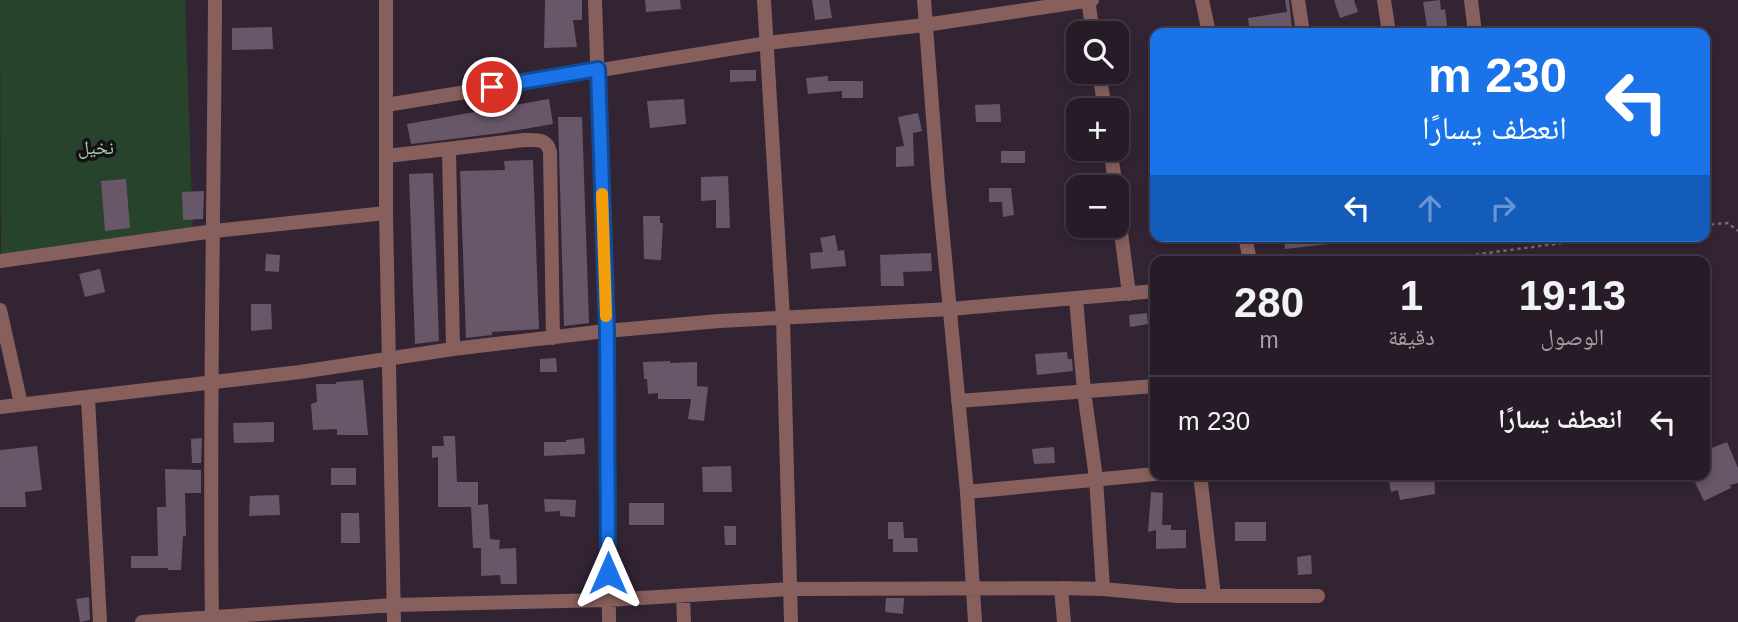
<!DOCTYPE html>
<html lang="ar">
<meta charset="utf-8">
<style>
:root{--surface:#261b26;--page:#2e242e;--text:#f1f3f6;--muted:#a4a1a7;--line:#423943}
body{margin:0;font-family:Arial,"Noto Naskh Arabic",sans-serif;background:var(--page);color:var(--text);direction:rtl;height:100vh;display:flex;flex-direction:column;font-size:26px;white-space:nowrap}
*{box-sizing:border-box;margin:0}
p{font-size:23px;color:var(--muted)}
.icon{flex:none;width:38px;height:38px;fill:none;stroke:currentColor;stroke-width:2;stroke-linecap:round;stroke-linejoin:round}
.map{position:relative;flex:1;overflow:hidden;direction:ltr}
.panel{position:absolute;left:1150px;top:256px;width:560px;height:224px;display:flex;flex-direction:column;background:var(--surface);border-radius:14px;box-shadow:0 4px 10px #0003,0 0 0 2px var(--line);direction:rtl}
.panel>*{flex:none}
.banner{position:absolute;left:1150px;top:28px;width:560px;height:214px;border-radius:14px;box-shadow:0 4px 10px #0003,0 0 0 2px var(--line);direction:rtl;background:#1a73e8;color:#fff;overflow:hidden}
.tools{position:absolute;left:1066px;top:21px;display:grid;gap:14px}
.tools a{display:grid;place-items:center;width:63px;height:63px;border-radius:14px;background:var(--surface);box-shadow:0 4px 10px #0003,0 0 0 2px var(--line);font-size:35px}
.pin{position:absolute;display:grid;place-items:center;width:60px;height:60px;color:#fff;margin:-30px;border:4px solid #fff;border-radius:50%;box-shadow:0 2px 7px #0007}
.me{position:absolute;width:77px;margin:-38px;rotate:0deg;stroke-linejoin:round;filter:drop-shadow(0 0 5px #0008)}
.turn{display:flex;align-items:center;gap:24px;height:147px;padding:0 28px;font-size:32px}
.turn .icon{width:91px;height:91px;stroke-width:2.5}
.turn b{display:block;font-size:49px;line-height:60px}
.lanes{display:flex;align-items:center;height:66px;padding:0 28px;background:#0003;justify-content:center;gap:35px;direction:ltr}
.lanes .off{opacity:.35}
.eta{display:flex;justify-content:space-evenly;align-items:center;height:119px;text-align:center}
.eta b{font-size:42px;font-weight:700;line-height:49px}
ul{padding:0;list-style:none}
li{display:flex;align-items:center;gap:21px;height:91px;padding:0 28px;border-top:2px solid var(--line)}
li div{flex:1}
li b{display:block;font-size:26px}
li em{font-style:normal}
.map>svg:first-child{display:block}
.green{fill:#28432b}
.building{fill:#685768}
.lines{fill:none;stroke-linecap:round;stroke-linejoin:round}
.path{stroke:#766875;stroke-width:2.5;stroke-dasharray:3.5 3.5;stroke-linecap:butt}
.street{stroke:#87605d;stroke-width:14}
.route-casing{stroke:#114b97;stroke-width:18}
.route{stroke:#1a73e8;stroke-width:12}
.slow{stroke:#f59e0b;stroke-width:12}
.labels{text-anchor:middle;stroke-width:7;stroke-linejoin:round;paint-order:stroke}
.park-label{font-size:19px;fill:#a0d2a4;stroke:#171017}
</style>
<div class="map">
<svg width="1738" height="622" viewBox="0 0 1738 622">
<rect width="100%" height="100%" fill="#332433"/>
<!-- green -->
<path class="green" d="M0,0H185L193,231L1,256Z"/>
<!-- building -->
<path class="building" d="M545,0H582V20H573L577,47L544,48Z
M645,0H680L681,9L646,12Z
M812,0H829L832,18L815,20Z
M1285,0H1289L1292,27L1270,31V33H1250L1248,18L1287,12Z
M1334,0H1354L1358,12L1340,18Z
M1440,0L1441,10L1445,9L1448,33H1428L1423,2Z
M272,27L273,49L232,50V28Z
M730,70H756V81L730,82Z
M828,76V81H863V98H842V91L808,94L806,78Z
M549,99L553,124L501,133L411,144L407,124Z
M684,99L686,124L650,128L647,101Z
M1000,104L1001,122H976L975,105Z
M918,113L922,131L913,133L914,166L896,167V147L904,146L898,117Z
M558,117H582L589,323L564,326Z
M1001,151H1025V163H1001Z
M533,160L539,329L492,332V335L466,338L460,171L505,170L504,161Z
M433,173L439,341L415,344L409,174Z
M728,176L730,228H716V200L701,201V177Z
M126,179L130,228L105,231L101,181Z
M989,188H1011L1014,215L1003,217L1002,202H989Z
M204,191L203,219L183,220L182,192Z
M643,216H660V223H663L661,260L644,259Z
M835,235L838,251L844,250L846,266L811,269L810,253L823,252L820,238Z
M1284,236H1329V244L1285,249Z
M931,253L932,271L903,272L904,286H881L880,255Z
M266,254L280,255L279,272L265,271Z
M100,269L105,292L85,297L79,274Z
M251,304H271L272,329L251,331Z
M1147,313L1148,324L1130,327L1129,315Z
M1067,352L1068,359H1072L1073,371L1037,375L1035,354Z
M556,358L557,372H540V359Z
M670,361V363L697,362V386L708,387L704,421L688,419L691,399H658V393L648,394L647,379H644L643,362Z
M363,380L368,435H337V429L313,430L311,404L317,402L316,384H336V382Z
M274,422V442L234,443L233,423Z
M443,436H455L457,482H478V505L488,504L490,539L500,540L499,549L516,548L517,584H501L500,575L481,576V548H473L471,507H438V457L432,458V446H444Z
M202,438L201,463H192L191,439Z
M584,438L585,454L544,456V442H566V440Z
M1727,442L1738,468V483L1730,485L1731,488L1704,501L1691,474H1704V451Z
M37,446L42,490L25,492L26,507H0V450Z
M1054,447L1055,463L1034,464L1032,449Z
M731,466L732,492H703L702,467Z
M331,468H356V485H331Z
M165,469L201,470V493H185L186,536H183L181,570H168V568H131V556H158L157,507H166Z
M1399,474H1434L1435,494L1400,500L1398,490L1391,492L1388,476Z
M1151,492L1163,493L1162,525H1171V530H1186V548L1156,549V530L1148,532Z
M279,495L280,515L249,516L250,496Z
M544,499L576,500L575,517L560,516V511L545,512Z
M629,503H664V525H629Z
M341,513H359L360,543H341Z
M888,522H903L904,538H917L918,552H893V539H888Z
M1235,522H1266V541H1235Z
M724,526H736V545H725Z
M1311,555L1312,574L1298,575L1297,557Z
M89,597L90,620L80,622L76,599Z
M886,598H904L903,614L885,612Z"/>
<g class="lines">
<!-- path -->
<path class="path" d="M1704,225L1728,223L1738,231
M1427,261L1615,236"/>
<!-- street -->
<path class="street" d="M386,0V213L394,622
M595,0L606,331L609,622
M764,0L783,318L791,622
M924,0L938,184L967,492L975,622
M1088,0L1093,33
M1202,0L1209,33
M1298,0L1303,33
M1384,0L1389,33
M1471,0L1475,33
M1099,72L1105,110
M386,105L767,43L925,25L1092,0
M1110,149L1116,187
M449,150L453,349
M387,156L524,140C536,140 547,138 550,152L553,338
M1116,194L1129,294
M1245,236L1250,261
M0,261L214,231L386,213
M1076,299L1084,391L1096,478L1103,589
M0,310L21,404
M88,398L100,622
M958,401L1155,386
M0,407L300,372L453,349L606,331L719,321L951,309L1155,291
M1200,474L1214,596
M967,492L1155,474
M1061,588L1064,622
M683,597L684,622
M142,622L394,605L608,600L789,589L1061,588L1103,589L1178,596H1318
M212,622C209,415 214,207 215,0"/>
</g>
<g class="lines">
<defs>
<path id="route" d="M492,87L598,69L607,331L608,573"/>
</defs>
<!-- route casing -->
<use href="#route" class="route-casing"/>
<!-- route -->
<use href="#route" class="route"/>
<!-- slow -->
<path class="slow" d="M602,194L606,316"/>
</g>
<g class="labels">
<!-- park labels -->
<g class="park-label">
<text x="96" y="154">نخيل</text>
</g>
</g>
</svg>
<div class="tools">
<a><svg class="icon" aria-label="search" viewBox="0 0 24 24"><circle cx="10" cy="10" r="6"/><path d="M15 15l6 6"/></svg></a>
<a>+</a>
<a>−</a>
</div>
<div class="pin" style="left:492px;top:87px;background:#d93025"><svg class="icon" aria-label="arrive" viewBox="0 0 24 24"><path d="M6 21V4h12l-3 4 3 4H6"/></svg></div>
<svg class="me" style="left:608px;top:573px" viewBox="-20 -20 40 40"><path d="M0-17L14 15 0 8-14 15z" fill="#1a73e8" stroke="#fff" stroke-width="4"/></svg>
<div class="banner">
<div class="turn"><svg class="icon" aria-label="left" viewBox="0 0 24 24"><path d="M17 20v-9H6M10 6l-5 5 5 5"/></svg><div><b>230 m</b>انعطف يسارًا</div></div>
<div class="lanes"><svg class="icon" aria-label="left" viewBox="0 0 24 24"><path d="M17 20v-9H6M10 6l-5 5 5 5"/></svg><svg class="icon off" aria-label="ahead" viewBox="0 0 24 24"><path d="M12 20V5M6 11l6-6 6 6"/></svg><svg class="icon off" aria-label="right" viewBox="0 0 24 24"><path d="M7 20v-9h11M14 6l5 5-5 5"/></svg></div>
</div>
<section class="panel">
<div class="eta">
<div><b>19:13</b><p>الوصول</p></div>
<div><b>1</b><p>دقيقة</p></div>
<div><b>280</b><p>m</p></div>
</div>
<ul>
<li><svg class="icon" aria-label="left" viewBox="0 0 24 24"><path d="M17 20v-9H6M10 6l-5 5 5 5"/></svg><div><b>انعطف يسارًا</b></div><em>230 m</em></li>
</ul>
</section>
</div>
